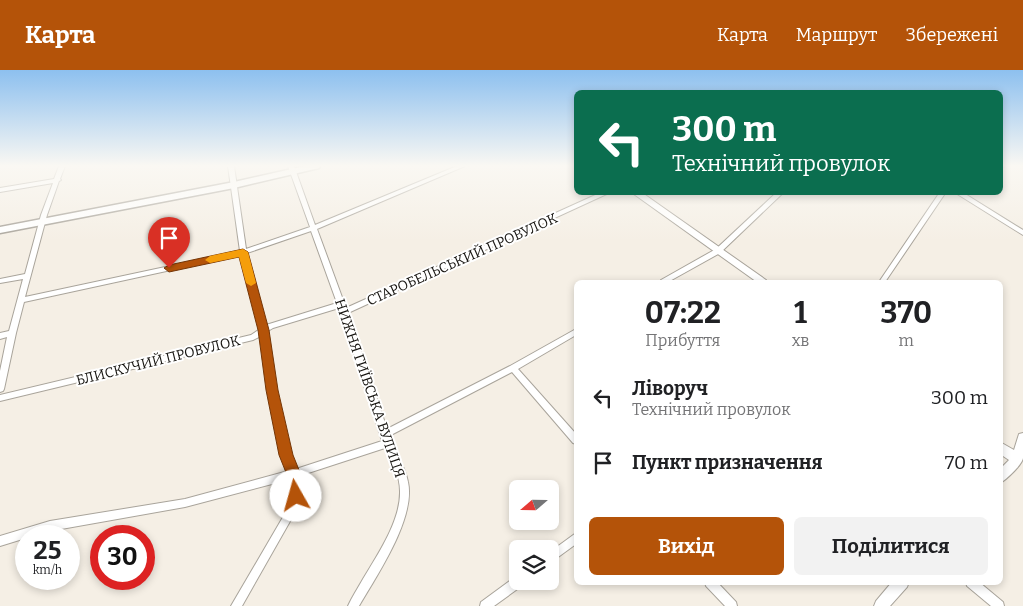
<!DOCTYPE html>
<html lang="uk">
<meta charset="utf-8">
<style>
:root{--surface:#fff;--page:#f2f2f2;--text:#202124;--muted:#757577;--accent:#b45309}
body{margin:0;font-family:Bitter,serif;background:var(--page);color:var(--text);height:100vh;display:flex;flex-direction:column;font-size:19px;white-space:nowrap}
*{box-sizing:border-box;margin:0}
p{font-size:16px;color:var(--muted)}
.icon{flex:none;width:28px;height:28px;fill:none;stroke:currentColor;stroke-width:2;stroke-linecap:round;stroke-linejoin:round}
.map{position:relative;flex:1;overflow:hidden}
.drawer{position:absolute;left:574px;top:210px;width:429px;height:305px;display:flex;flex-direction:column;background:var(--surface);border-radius:8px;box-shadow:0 2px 8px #0003}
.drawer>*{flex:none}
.banner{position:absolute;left:574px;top:20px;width:429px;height:105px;border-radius:8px;box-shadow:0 2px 8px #0003;background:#0b6e4f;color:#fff;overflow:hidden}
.needle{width:32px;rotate:250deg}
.fabs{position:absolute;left:509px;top:410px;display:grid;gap:10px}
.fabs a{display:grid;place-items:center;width:50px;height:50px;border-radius:8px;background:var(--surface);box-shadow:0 2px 8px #0003;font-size:25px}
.speed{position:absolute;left:15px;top:455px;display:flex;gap:10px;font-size:25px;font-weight:700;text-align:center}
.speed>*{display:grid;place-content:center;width:65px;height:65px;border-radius:50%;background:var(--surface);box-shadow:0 2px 8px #0003;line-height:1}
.speed small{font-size:12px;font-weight:400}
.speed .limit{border:8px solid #d22;background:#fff;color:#111}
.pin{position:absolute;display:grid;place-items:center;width:42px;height:42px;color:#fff;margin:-51px -21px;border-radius:50% 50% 50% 0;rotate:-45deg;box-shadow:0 0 5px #0007}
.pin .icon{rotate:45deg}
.me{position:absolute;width:55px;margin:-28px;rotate:353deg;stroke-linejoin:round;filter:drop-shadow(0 0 4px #0008)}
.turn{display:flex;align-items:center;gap:18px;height:105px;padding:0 15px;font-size:22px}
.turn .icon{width:65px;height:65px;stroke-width:2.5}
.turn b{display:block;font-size:35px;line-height:42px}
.eta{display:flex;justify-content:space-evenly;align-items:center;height:85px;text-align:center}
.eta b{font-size:30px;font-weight:700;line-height:35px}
.cta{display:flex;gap:10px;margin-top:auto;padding:10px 15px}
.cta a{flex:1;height:58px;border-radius:8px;background:var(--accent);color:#fff;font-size:20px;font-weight:700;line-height:58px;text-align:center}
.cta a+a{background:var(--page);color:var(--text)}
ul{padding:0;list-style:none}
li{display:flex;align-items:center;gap:15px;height:65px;padding:0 15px}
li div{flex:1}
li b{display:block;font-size:19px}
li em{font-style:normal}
header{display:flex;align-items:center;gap:30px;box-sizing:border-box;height:70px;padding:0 25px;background:var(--accent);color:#fff}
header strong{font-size:24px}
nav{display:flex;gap:28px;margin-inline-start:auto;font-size:18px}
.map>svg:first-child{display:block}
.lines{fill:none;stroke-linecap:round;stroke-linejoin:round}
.minor-casing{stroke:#a9a49b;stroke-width:2}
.tertiary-casing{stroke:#a9a49b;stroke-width:2}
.secondary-casing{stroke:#a9a49b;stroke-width:3}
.minor{fill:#fff;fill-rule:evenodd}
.tertiary{fill:#fff;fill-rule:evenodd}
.secondary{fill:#fff;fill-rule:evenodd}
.route{fill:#b45309;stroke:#753606}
.slow{fill:#f59e0b}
.labels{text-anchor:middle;stroke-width:4;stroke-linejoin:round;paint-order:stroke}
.street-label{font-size:14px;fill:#171511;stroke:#fff}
</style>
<header>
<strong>Карта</strong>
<nav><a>Карта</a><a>Маршрут</a><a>Збережені</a></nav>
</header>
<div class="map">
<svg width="1023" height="536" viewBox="0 0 1023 536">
<rect width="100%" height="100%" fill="#f5efe5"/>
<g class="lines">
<defs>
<path id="minor" d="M59,96H65L60,109L61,110L59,111L47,145L25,227L240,181L228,96H234L246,179L310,157L288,96H294L315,155L457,96H465L317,159L346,238L602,122H611L348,243L387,359L510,296L576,259V265L518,299L576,364V374L573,373L512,302L389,366C394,382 405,395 408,412C416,448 377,505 359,536H348C352,527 358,518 363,509C378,484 401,450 400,421C400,406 392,391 385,378L299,406L303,415L297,439L242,536H231L290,435L293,415L291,409L185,437L50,461L32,466H26V468L0,476V466L50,451L185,429L288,401C271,359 267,310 261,266L253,270L0,331V325L251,265L260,259L240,185L24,232L16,263L4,319L3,321L0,322V301L7,267L0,269V263L9,261L23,209L0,213V209L25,204L41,145L53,113L0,122V118L54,109ZM311,161L337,233L266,255L247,183ZM339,238L382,371L296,399L290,385L276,320L268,261L273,258Z
M1000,96H1005L1000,99Z
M777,122H784L720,183L668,212H660L661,210L716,179Z
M940,122H946L885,212H879Z
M954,122H962L1023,160V165Z
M576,463V474L550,493V482Z
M515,507H518V511H524L523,515L494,536H480L481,532Z
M705,512H717L736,532L737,536H725L706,516Z
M966,512H979L1003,532L1004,536H991L967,516Z"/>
<path id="tertiary" d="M631,122H641L766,210L767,212H757Z
M1023,363C1023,371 1023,381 1023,388C1022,395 1006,410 1000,413V399L1009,390L1000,384V372L1014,380L1019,364Z
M892,512H909L907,517L890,536H874L876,531Z"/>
<path id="secondary" d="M305,96H320L319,98L234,118L0,163V157L234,112Z"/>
</defs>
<!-- minor casing -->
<use href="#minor" class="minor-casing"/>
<!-- tertiary casing -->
<use href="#tertiary" class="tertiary-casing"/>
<!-- secondary casing -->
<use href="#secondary" class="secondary-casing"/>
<!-- minor -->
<use href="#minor" class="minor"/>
<!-- tertiary -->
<use href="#tertiary" class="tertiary"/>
<!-- secondary -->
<use href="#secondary" class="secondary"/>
</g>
<!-- sky -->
<linearGradient id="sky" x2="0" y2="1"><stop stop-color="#8dc0ef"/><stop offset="0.56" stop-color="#faf8f3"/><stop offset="1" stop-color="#faf8f3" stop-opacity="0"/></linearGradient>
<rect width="1023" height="171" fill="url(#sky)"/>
<!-- route -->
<path class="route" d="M243,179L248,182L269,260L278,320L293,385L305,415L301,430L296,432L291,430L289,426L291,415L279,385L266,320L258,260L239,187L169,202L164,198L169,195Z"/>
<!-- slow -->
<path class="slow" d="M243,179L248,182L256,213L251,216L246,213L239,187L210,193L205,190L210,186Z"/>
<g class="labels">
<!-- street labels -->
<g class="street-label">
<text transform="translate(462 189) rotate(-24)" y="5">СТАРОБЕЛЬСЬКИЙ ПРОВУЛОК</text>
<text transform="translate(158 290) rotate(-14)" y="5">БЛИСКУЧИЙ ПРОВУЛОК</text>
<text transform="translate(370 318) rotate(71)" y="5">НИЖНЯ ГИЇВСЬКА ВУЛИЦЯ</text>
</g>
</g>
</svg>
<div class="fabs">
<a><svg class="needle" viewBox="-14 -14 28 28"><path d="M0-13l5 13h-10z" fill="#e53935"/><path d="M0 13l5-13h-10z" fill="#757577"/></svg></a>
<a><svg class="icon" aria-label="layers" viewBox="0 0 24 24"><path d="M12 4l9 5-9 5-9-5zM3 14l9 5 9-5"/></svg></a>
</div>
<div class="speed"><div>25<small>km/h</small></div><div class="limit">30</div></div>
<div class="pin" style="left:169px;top:198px;background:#d93025"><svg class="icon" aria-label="arrive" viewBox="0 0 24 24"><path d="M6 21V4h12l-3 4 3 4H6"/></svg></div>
<svg class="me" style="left:296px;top:426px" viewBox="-20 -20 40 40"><circle r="19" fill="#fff"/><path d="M0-13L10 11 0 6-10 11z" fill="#b45309"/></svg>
<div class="banner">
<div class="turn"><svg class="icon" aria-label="left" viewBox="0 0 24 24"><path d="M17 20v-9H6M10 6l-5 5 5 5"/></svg><div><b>300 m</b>Технічний провулок</div></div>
</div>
<section class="drawer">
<div class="eta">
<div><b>07:22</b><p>Прибуття</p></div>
<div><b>1</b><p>хв</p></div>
<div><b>370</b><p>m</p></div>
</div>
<ul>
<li><svg class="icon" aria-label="left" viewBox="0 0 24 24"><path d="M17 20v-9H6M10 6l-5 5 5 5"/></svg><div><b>Ліворуч</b><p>Технічний провулок</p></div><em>300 m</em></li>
<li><svg class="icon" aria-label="arrive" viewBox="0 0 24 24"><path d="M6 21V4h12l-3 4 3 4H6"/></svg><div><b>Пункт призначення</b></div><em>70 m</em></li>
</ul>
<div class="cta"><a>Вихід</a><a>Поділитися</a></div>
</section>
</div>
